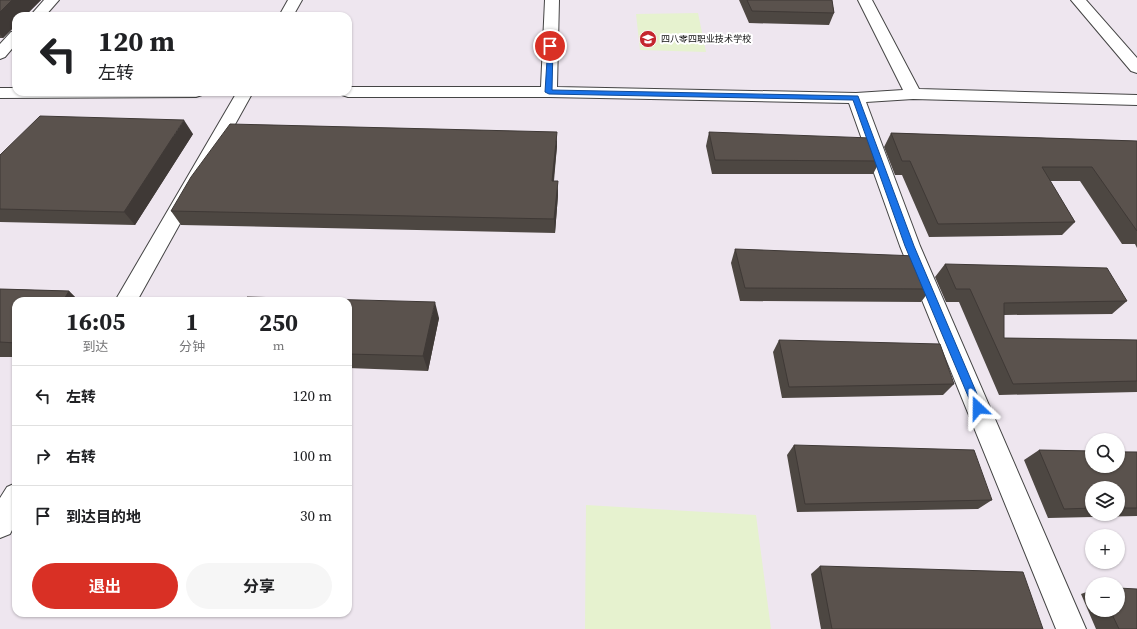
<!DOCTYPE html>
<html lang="zh">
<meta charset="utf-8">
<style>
:root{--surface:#fff;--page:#f6f6f6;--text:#202124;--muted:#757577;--line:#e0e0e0;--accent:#d93025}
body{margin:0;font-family:"Source Serif 4","Noto Sans SC",serif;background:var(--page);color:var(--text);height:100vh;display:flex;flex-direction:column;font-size:15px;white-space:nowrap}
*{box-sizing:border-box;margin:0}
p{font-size:13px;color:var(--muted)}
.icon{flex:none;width:22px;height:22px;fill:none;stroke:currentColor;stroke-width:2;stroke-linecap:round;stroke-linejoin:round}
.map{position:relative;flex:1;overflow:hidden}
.panel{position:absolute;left:12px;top:297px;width:340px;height:320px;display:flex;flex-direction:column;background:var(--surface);border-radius:12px;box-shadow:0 1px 3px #0004}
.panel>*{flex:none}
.banner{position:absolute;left:12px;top:12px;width:340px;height:84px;border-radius:12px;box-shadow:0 1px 3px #0004;background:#fff;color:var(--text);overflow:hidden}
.controls{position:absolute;left:1085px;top:433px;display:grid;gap:8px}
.controls a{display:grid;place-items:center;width:40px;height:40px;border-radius:50%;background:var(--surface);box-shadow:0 1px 3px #0004;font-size:20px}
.pin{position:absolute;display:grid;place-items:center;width:34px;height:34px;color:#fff;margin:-17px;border:2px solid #fff;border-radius:50%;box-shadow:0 1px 4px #0007}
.me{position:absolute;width:44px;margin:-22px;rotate:337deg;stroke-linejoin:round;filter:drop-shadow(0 0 3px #0008)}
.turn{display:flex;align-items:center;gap:14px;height:84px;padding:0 20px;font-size:18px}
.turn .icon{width:52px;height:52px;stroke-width:2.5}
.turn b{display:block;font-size:28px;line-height:34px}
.eta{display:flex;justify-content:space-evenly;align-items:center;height:68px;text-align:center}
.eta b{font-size:24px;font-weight:700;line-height:28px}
.button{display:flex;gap:8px;margin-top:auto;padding:8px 20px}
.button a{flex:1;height:46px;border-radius:24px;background:var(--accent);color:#fff;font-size:16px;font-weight:700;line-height:46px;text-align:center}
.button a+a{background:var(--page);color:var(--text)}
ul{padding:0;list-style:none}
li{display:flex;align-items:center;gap:12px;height:60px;padding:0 20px;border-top:1px solid var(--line)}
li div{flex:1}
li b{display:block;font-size:15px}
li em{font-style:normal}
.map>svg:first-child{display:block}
.industrial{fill:#eee6ef;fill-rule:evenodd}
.pitch{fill:#e6f2cf}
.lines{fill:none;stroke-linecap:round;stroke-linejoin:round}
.minor-casing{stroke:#444;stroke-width:2}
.minor{fill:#fff;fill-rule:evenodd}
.wall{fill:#4d4742;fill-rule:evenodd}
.shaded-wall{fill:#3f3936}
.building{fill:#5a524d;stroke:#3f3936}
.route{fill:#1a73e8;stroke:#114b97}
.labels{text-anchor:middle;stroke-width:4;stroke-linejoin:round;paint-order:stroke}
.far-poi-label{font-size:9px;fill:#111;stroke:#fff;text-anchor:start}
</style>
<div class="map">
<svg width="1137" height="629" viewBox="0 0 1137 629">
<rect width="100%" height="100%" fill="#fffdf5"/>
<!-- industrial -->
<path class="industrial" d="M0,0H1137V629H0ZM16,16H348V92H16ZM16,301H348V613H16ZM1092,440H1118V466H1092ZM1092,488H1118V514H1092ZM1092,536H1118V562H1092ZM1092,584H1118V610H1092Z"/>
<!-- pitch -->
<path class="pitch" d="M698,13L706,52L640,50L636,14Z
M586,505L756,515L771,629H585Z"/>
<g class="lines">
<defs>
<path id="minor" d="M44,0H59L45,16H30Z
M288,0H302L293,16H279Z
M545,0H559L557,87L856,93L903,90L858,0H872L919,89L1137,95V105L913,99L866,102L920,246L1086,629H1056L900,246L849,103L549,97H348L342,95L340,92H348V87H541Z
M1071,0H1086L1137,58V73L1131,71Z
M16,31V44L5,57L0,59V44L11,32Z
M0,88H16V92H204L202,95L196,97L0,98Z
M237,92H253L137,301H115Z
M16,483V522L10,534L0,538V498L7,487Z"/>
</defs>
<!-- minor casing -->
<use href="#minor" class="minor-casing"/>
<!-- minor -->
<use href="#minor" class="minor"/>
</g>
<!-- wall -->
<path class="wall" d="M0,0H41L25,16H16V25L3,38H0Z
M739,0H832L834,13L829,25L749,23Z
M709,132L880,161L873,174H712L706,146Z
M891,133L1137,141V248L1135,244H1122L1080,181H1050L1075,222L1062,235L929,237L902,175H895L884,147Z
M193,134L135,225L0,222V155Z
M557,146L554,181L558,195L555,233L181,225L171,211Z
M735,249L931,289L921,302L740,301L731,263Z
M945,264L1127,301L1112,314L1004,315V338L1137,340V392L999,395L959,302H946L935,277Z
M0,289L69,291L79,301H16V357H0Z
M348,301L439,318L428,371L348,368Z
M779,340L954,384L943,395L782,398L773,352Z
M794,445L992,500L978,509L797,512L787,455Z
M1039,450L1137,452V516L1048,518L1024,460ZM1092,488H1118V514H1092Z
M820,566L1043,629H821L811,574Z
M1092,590V610H1118L1137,629H1096L1081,594Z"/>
<!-- shaded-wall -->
<path class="shaded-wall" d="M12,0H41L25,16H16V25L3,38L0,34V12Z
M184,120L193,134L135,225L124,212Z
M557,132V146L552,194V181Z
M558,181V195L555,233L554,219Z
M69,291L79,301H63Z
M435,302L439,318L428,371L423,356Z"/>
<!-- building -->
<path class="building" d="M0,0H12L0,12Z
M747,0H832L834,13L752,11Z
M40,116L184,120L124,212L0,209V155Z
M230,124L557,132L552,181H558L554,219L171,211L191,177Z
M709,132L871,138L880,161L715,160Z
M891,133L1137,141V231L1092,167H1042L1075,222L938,224L910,161H902Z
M735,249L917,256L931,289L745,288Z
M945,264L1107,268L1127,301L1004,303V338L1137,340V381L1013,384L970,289H956Z
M0,289L69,291L63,301H16V343L0,342Z
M247,297L435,302L423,356L348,354V301H245Z
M779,340L940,344L954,384L789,387Z
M794,445L974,450L992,500L805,504Z
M1039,450L1092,451V466H1118V452H1137V508H1118V488H1092V508L1064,509Z
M820,566L1023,572L1043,629H832Z
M1118,588L1137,589V629H1119L1110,610H1118Z"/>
<!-- route -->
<path class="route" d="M548,44L553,46L552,90L858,96L914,246L983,408L981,411L978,412L974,411L973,408L905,246L853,100L549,94L545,92Z"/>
<!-- icons -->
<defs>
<symbol id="school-disc" viewBox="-11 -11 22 22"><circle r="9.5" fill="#c4262e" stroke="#fff"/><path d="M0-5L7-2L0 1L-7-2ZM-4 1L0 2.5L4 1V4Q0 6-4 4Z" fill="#fff"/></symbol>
</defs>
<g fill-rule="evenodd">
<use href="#school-disc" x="638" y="29" width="20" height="20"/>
</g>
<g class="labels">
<!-- far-poi labels -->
<g class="far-poi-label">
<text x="661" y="42">四八零四职业技术学校</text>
</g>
</g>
</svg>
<div class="controls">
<a><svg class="icon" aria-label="search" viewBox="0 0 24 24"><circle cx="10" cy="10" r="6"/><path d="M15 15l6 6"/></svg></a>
<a><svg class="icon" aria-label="layers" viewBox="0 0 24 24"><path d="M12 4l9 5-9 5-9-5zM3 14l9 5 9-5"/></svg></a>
<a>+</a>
<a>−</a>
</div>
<div class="pin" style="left:550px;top:46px;background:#d93025"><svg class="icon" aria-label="arrive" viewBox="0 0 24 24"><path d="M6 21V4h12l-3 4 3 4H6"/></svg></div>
<svg class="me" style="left:978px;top:408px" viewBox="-20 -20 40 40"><path d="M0-17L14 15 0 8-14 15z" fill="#1a73e8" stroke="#fff" stroke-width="4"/></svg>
<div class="banner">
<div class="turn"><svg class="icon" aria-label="left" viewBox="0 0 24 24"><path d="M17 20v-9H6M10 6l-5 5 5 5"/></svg><div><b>120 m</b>左转</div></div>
</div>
<section class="panel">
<div class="eta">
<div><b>16:05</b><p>到达</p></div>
<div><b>1</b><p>分钟</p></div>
<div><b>250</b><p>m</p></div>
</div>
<ul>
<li><svg class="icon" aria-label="left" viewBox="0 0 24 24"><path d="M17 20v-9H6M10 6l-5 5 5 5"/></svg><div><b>左转</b></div><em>120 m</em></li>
<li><svg class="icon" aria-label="right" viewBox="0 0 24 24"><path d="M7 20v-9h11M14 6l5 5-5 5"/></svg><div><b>右转</b></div><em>100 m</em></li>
<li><svg class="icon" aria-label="arrive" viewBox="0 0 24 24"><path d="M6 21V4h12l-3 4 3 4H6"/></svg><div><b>到达目的地</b></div><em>30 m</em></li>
</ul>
<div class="button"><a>退出</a><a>分享</a></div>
</section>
</div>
